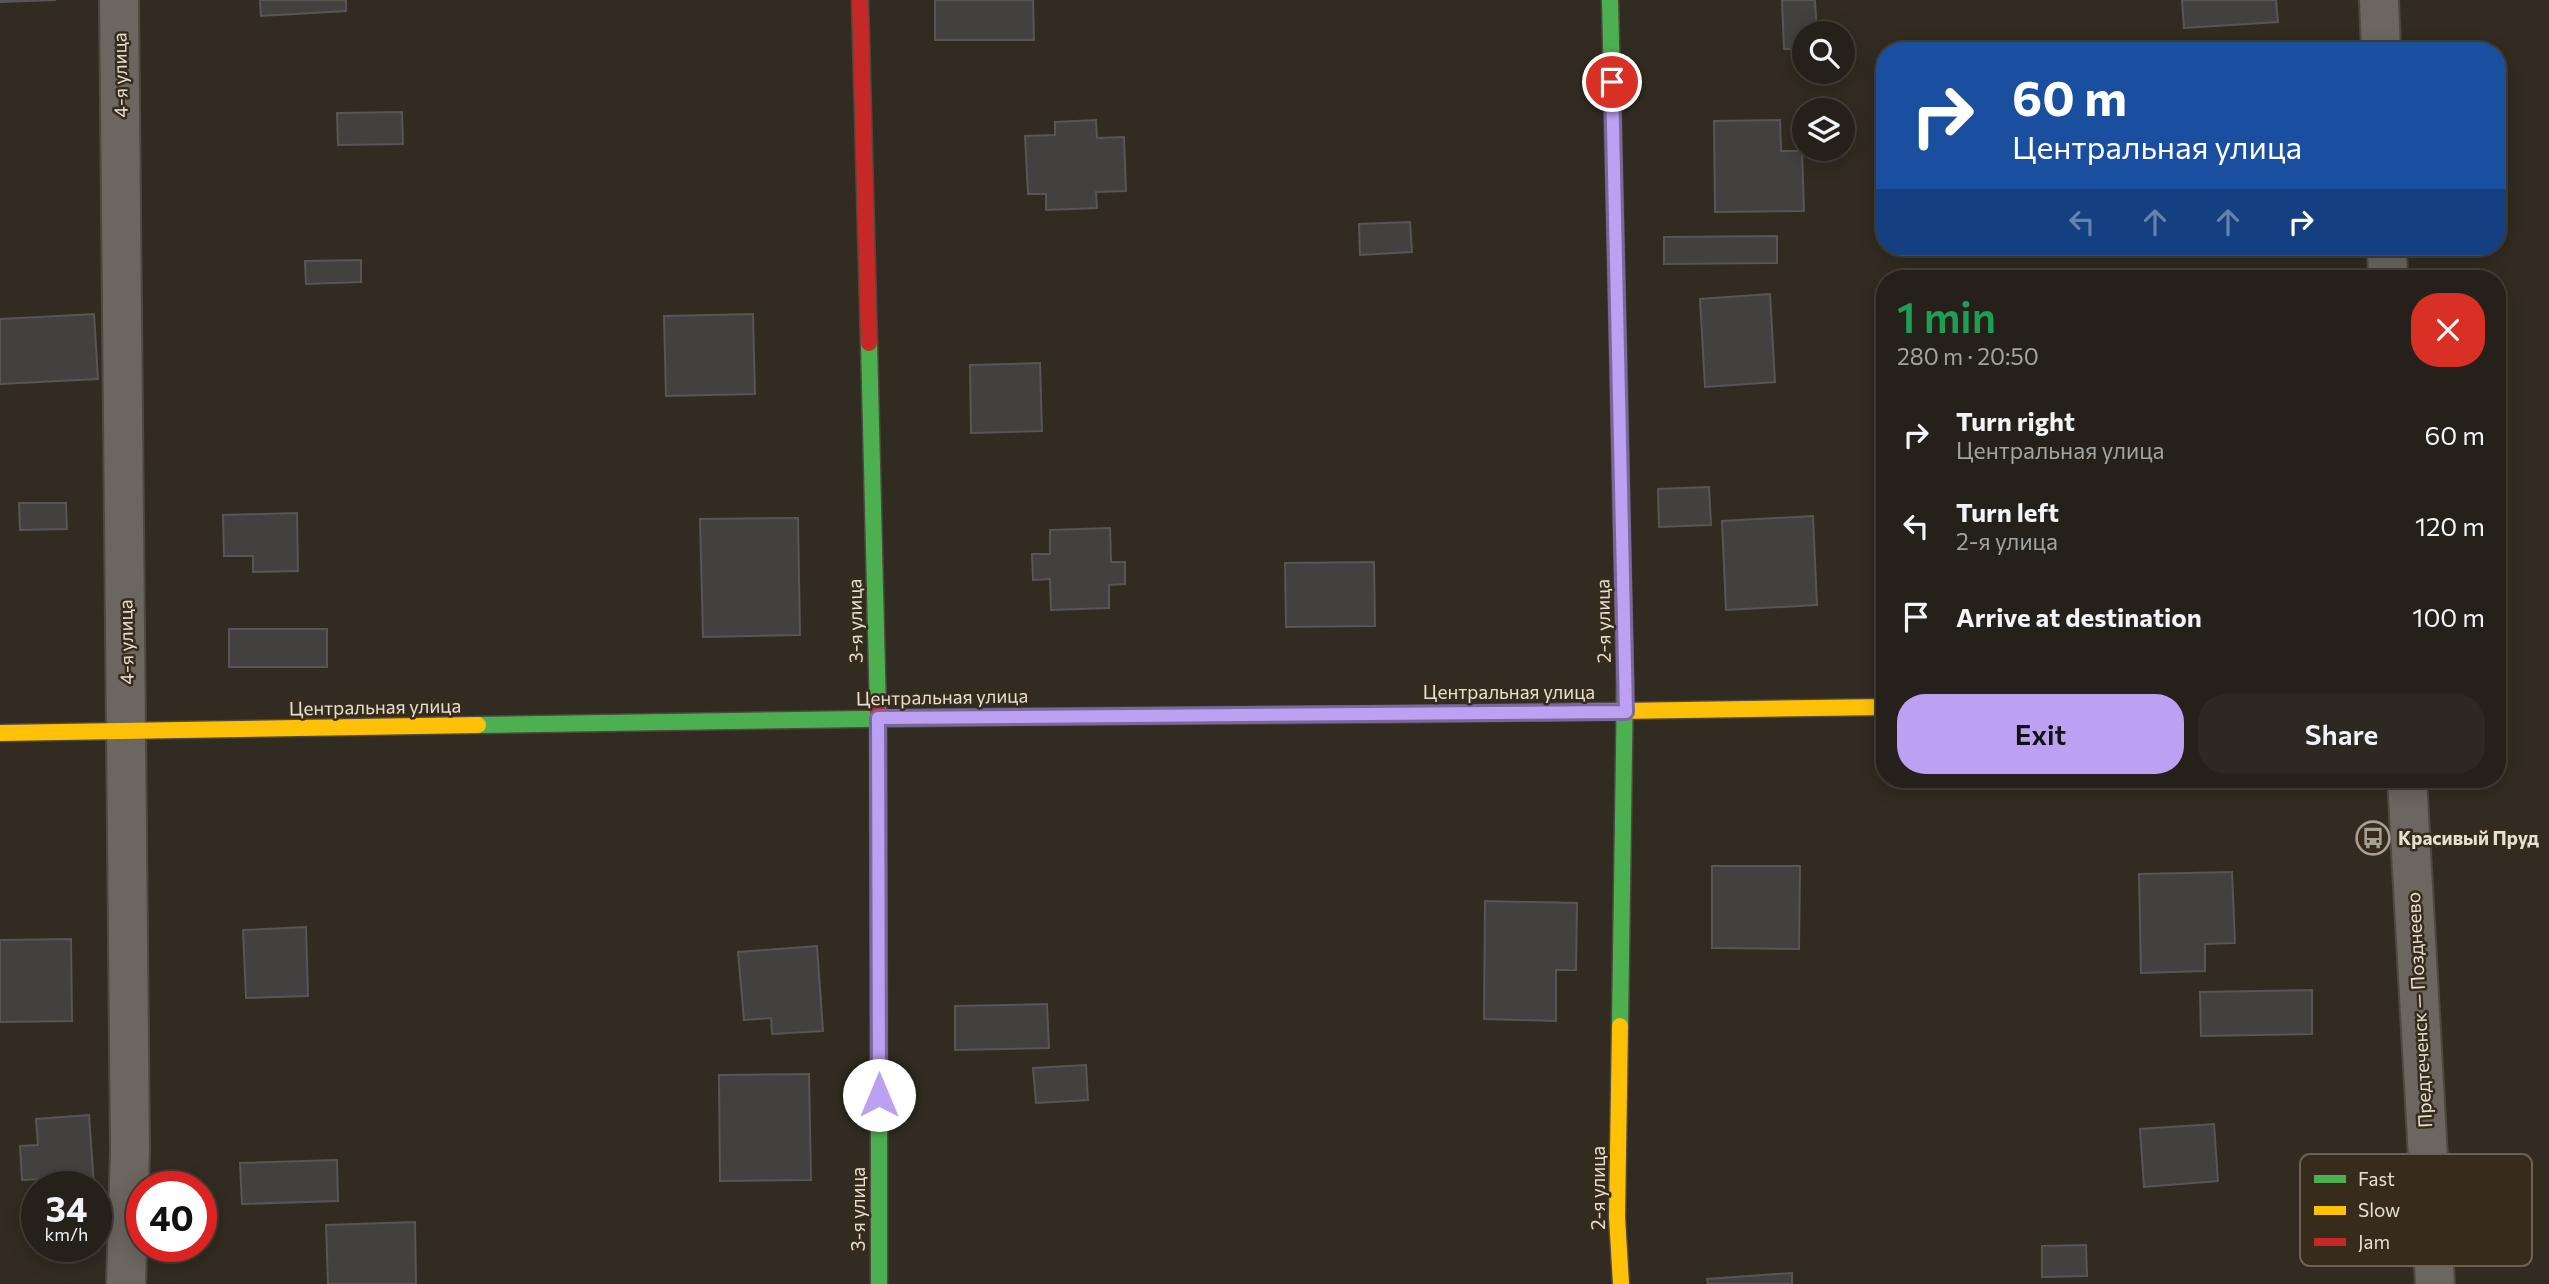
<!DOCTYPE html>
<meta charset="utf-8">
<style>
:root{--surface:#252019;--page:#2d2822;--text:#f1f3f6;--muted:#a3a3a2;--line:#423e38;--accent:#bca0f2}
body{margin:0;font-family:Commissioner,sans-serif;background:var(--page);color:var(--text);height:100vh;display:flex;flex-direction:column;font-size:26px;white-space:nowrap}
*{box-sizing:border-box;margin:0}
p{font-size:23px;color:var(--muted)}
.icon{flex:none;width:38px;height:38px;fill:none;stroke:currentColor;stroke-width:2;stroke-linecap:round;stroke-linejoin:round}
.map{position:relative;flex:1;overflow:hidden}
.drawer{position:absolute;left:1876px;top:270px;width:630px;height:518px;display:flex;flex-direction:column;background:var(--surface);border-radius:28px;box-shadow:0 4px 18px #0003,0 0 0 2px var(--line)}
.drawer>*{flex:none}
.hud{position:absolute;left:1876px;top:42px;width:630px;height:214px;border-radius:28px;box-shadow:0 4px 18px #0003,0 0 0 2px var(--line);background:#1a4fa0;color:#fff;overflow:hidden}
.controls{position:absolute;left:1792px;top:21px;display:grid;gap:14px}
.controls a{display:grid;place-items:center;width:63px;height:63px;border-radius:50%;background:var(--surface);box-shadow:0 4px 18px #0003,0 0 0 2px var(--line);font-size:35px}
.speed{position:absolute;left:21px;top:1171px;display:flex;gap:14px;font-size:35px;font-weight:700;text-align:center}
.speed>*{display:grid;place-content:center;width:91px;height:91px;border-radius:50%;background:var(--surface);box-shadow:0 4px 18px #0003,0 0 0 2px var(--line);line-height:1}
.speed small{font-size:18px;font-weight:400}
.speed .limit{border:10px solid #d22;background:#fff;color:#111}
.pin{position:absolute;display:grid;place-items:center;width:60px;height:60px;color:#fff;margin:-30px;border:4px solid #fff;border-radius:50%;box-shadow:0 2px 7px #0007}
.me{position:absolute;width:77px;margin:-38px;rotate:0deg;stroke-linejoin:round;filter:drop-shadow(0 0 5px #0008)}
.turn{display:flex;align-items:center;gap:24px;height:147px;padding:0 21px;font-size:32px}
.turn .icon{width:91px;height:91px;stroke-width:2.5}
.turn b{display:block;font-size:49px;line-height:60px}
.lanes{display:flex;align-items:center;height:66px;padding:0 21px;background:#0003;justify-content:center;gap:35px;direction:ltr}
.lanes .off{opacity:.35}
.round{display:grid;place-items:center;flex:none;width:74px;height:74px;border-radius:28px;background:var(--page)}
.overview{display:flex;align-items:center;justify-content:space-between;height:119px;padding:0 21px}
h1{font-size:42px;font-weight:600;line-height:52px;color:#1e9e55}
.primary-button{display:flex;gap:14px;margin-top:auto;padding:14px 21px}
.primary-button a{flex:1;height:80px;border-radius:28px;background:var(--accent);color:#111;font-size:28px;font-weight:600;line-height:80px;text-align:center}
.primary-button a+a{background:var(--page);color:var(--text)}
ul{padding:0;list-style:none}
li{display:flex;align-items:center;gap:21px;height:91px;padding:0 21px}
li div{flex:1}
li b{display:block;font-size:26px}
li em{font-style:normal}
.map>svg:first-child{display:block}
.building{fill:#444040;stroke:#585554;stroke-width:2}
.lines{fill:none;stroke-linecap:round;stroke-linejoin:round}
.street-casing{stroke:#4d4840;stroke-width:42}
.fast-casing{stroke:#4d4840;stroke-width:19}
.slow-casing{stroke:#4d4840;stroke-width:19}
.jam-casing{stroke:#4d4840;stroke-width:19}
.street{stroke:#6c6660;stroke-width:38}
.fast{stroke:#4caf50;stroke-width:16}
.slow{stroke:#ffc107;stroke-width:16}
.jam{stroke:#c62828;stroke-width:16}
.route-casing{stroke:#7a689d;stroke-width:18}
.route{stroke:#bca0f2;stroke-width:12}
.labels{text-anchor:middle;stroke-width:5;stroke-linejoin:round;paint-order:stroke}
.street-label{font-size:19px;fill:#e6dfd5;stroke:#372c1b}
.poi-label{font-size:19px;font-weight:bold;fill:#e6dfd5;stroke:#372c1b;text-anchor:start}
.key{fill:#372c1b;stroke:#6c6253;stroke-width:2}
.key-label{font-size:19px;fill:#e6dfd5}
</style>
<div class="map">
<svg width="2549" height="1284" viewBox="0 0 2549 1284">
<rect width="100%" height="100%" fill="#312b21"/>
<!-- building -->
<path class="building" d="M0,0H56L0,2Z
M260,0H346V11L261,16Z
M935,0H1033L1034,40H935Z
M1782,0H1815L1817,33H1804V49H1784Z
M2182,0H2276L2278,22L2184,28Z
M402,112L403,144L338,145L337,113Z
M1096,120L1097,138L1124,137L1126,191L1096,192L1097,208L1046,210V194H1028L1025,136L1055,135V122Z
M1780,120L1781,151H1802L1804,211L1715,212L1714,121Z
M1410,222L1412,252L1360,255L1359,224Z
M1777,236V263L1664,264V237Z
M361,260V282L306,284L305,261Z
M1770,294L1775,382L1705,387L1700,299Z
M94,314L98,379L0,384V319Z
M753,314L755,394L666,396L664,316Z
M1040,363L1042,431L971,433L970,365Z
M1709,487L1711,525L1659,527L1658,489Z
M19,503H66L67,529L20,530Z
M297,513L298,571L253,572V556H224L223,515Z
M1813,516L1817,605L1726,610L1722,521Z
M798,518L800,635L703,637L700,519Z
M1110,528L1111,562H1125V584L1109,585V608L1051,610L1050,579L1033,580L1032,554H1050V530Z
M1374,562L1375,626L1286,627L1285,563Z
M229,629H327V667H229Z
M1712,866H1800L1799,949L1712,948Z
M2232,872L2235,943L2205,944V971L2141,973L2139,874Z
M1485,901L1577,903L1576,970H1556V1021L1484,1019Z
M306,927L308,996L246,998L243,930Z
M71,939L72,1021L0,1022V940Z
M817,946L823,1031L772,1034L771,1018L744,1020L738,952Z
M2312,990V1034L2201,1036L2200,992Z
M1047,1004L1049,1048L955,1050V1006Z
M1086,1065L1088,1100L1036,1103L1033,1068Z
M809,1074L811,1180L720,1181L719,1075Z
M89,1115L94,1186H41L40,1179L22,1180L20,1146L38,1145L36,1119Z
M2214,1124L2218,1181L2144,1187L2140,1129Z
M337,1160L338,1201L242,1204L240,1163Z
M415,1222L416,1284H328L326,1225Z
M2086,1245L2087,1276L2042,1277V1246Z
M1792,1273V1284H1708L1707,1279Z"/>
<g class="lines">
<defs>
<path id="street" d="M119,0L130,1150L126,1284
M2379,0L2381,51
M2387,247L2388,278
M2407,779L2435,1284"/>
<path id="fast" d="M1610,0L1618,348
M869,343L878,712
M478,725L997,717
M1620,1026L1625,682
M879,1117V1284"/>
<path id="slow" d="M1618,348L1625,682
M1418,714L1885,707
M0,733L478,725
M1620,1026L1617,1217L1621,1284"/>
<path id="jam" d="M860,0L869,343
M878,712L879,1117
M997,717L1418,714"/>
</defs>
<!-- street casing -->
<use href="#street" class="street-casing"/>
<!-- fast casing -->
<use href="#fast" class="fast-casing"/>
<!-- slow casing -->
<use href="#slow" class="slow-casing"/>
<!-- jam casing -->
<use href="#jam" class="jam-casing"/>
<!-- street -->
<use href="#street" class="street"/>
<!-- fast -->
<use href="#fast" class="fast"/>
<!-- slow -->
<use href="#slow" class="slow"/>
<!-- jam -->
<use href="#jam" class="jam"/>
</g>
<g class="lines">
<defs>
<path id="route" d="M879,1095L878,718L1626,712L1612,82"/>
</defs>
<!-- route casing -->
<use href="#route" class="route-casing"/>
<!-- route -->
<use href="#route" class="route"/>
</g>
<!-- icons -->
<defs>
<symbol id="bus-ring" viewBox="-11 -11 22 22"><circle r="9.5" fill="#372c1b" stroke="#a7a096" stroke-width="1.5"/><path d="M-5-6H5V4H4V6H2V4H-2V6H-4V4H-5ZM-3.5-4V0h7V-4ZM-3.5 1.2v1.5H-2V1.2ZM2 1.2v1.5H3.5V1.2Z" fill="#a7a096"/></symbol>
</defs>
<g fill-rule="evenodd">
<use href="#bus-ring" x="2354" y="819" width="38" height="38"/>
</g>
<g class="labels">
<!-- street labels -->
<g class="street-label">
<text transform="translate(120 75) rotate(-91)" y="7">4-я улица</text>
<text transform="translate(855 621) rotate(-91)" y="7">3-я улица</text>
<text transform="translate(1603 621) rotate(-91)" y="7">2-я улица</text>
<text transform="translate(126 642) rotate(-91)" y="7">4-я улица</text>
<text x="1509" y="699">Центральная улица</text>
<text transform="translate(942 697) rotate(-1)" y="7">Центральная улица</text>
<text transform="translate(375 707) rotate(-1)" y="7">Центральная улица</text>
<text transform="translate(2419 1010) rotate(-93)" y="7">Предтеченск — Позднеево</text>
<text transform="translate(1598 1188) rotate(-90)" y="7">2-я улица</text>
<text transform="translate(858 1209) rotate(-90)" y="7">3-я улица</text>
</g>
<!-- poi labels -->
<g class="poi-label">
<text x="2398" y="845">Красивый Пруд</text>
</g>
</g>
<!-- legend -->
<rect x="2300" y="1154" width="232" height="112" rx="10" class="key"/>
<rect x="2314" y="1175" width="32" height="8" fill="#4caf50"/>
<rect x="2314" y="1206" width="32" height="9" fill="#ffc107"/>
<rect x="2314" y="1238" width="32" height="8" fill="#c62828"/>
<g class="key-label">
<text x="2358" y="1186">Fast</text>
<text x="2358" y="1217">Slow</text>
<text x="2358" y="1249">Jam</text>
</g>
</svg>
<div class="controls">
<a><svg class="icon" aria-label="search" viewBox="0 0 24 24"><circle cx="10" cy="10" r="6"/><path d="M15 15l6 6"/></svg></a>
<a><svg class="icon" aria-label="layers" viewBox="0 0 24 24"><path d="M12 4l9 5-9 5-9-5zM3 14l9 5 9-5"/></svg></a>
</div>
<div class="speed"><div>34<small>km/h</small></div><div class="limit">40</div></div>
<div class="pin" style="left:1612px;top:82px;background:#d93025"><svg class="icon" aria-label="arrive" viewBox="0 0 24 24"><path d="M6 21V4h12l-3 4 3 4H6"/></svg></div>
<svg class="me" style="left:879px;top:1095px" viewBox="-20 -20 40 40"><circle r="19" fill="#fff"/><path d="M0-13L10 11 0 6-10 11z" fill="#bca0f2"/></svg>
<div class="hud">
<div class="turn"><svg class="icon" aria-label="right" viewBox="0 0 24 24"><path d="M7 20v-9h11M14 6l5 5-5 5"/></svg><div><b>60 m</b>Центральная улица</div></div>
<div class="lanes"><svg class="icon off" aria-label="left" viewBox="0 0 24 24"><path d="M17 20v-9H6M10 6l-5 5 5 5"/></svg><svg class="icon off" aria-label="ahead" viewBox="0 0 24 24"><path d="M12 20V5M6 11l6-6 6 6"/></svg><svg class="icon off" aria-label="ahead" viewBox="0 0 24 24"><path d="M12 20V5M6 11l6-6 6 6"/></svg><svg class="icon" aria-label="right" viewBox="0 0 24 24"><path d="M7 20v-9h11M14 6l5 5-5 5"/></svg></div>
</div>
<section class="drawer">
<div class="overview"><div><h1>1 min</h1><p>280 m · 20:50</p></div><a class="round" style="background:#d93025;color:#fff"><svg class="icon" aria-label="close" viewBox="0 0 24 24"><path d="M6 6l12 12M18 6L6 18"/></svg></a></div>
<ul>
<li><svg class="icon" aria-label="right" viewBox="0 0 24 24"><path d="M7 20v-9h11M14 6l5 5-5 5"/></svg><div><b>Turn right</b><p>Центральная улица</p></div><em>60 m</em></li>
<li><svg class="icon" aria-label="left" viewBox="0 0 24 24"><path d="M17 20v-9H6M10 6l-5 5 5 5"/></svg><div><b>Turn left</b><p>2-я улица</p></div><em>120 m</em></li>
<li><svg class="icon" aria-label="arrive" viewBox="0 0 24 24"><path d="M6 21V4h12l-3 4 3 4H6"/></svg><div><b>Arrive at destination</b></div><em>100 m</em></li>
</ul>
<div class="primary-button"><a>Exit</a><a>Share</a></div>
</section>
</div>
